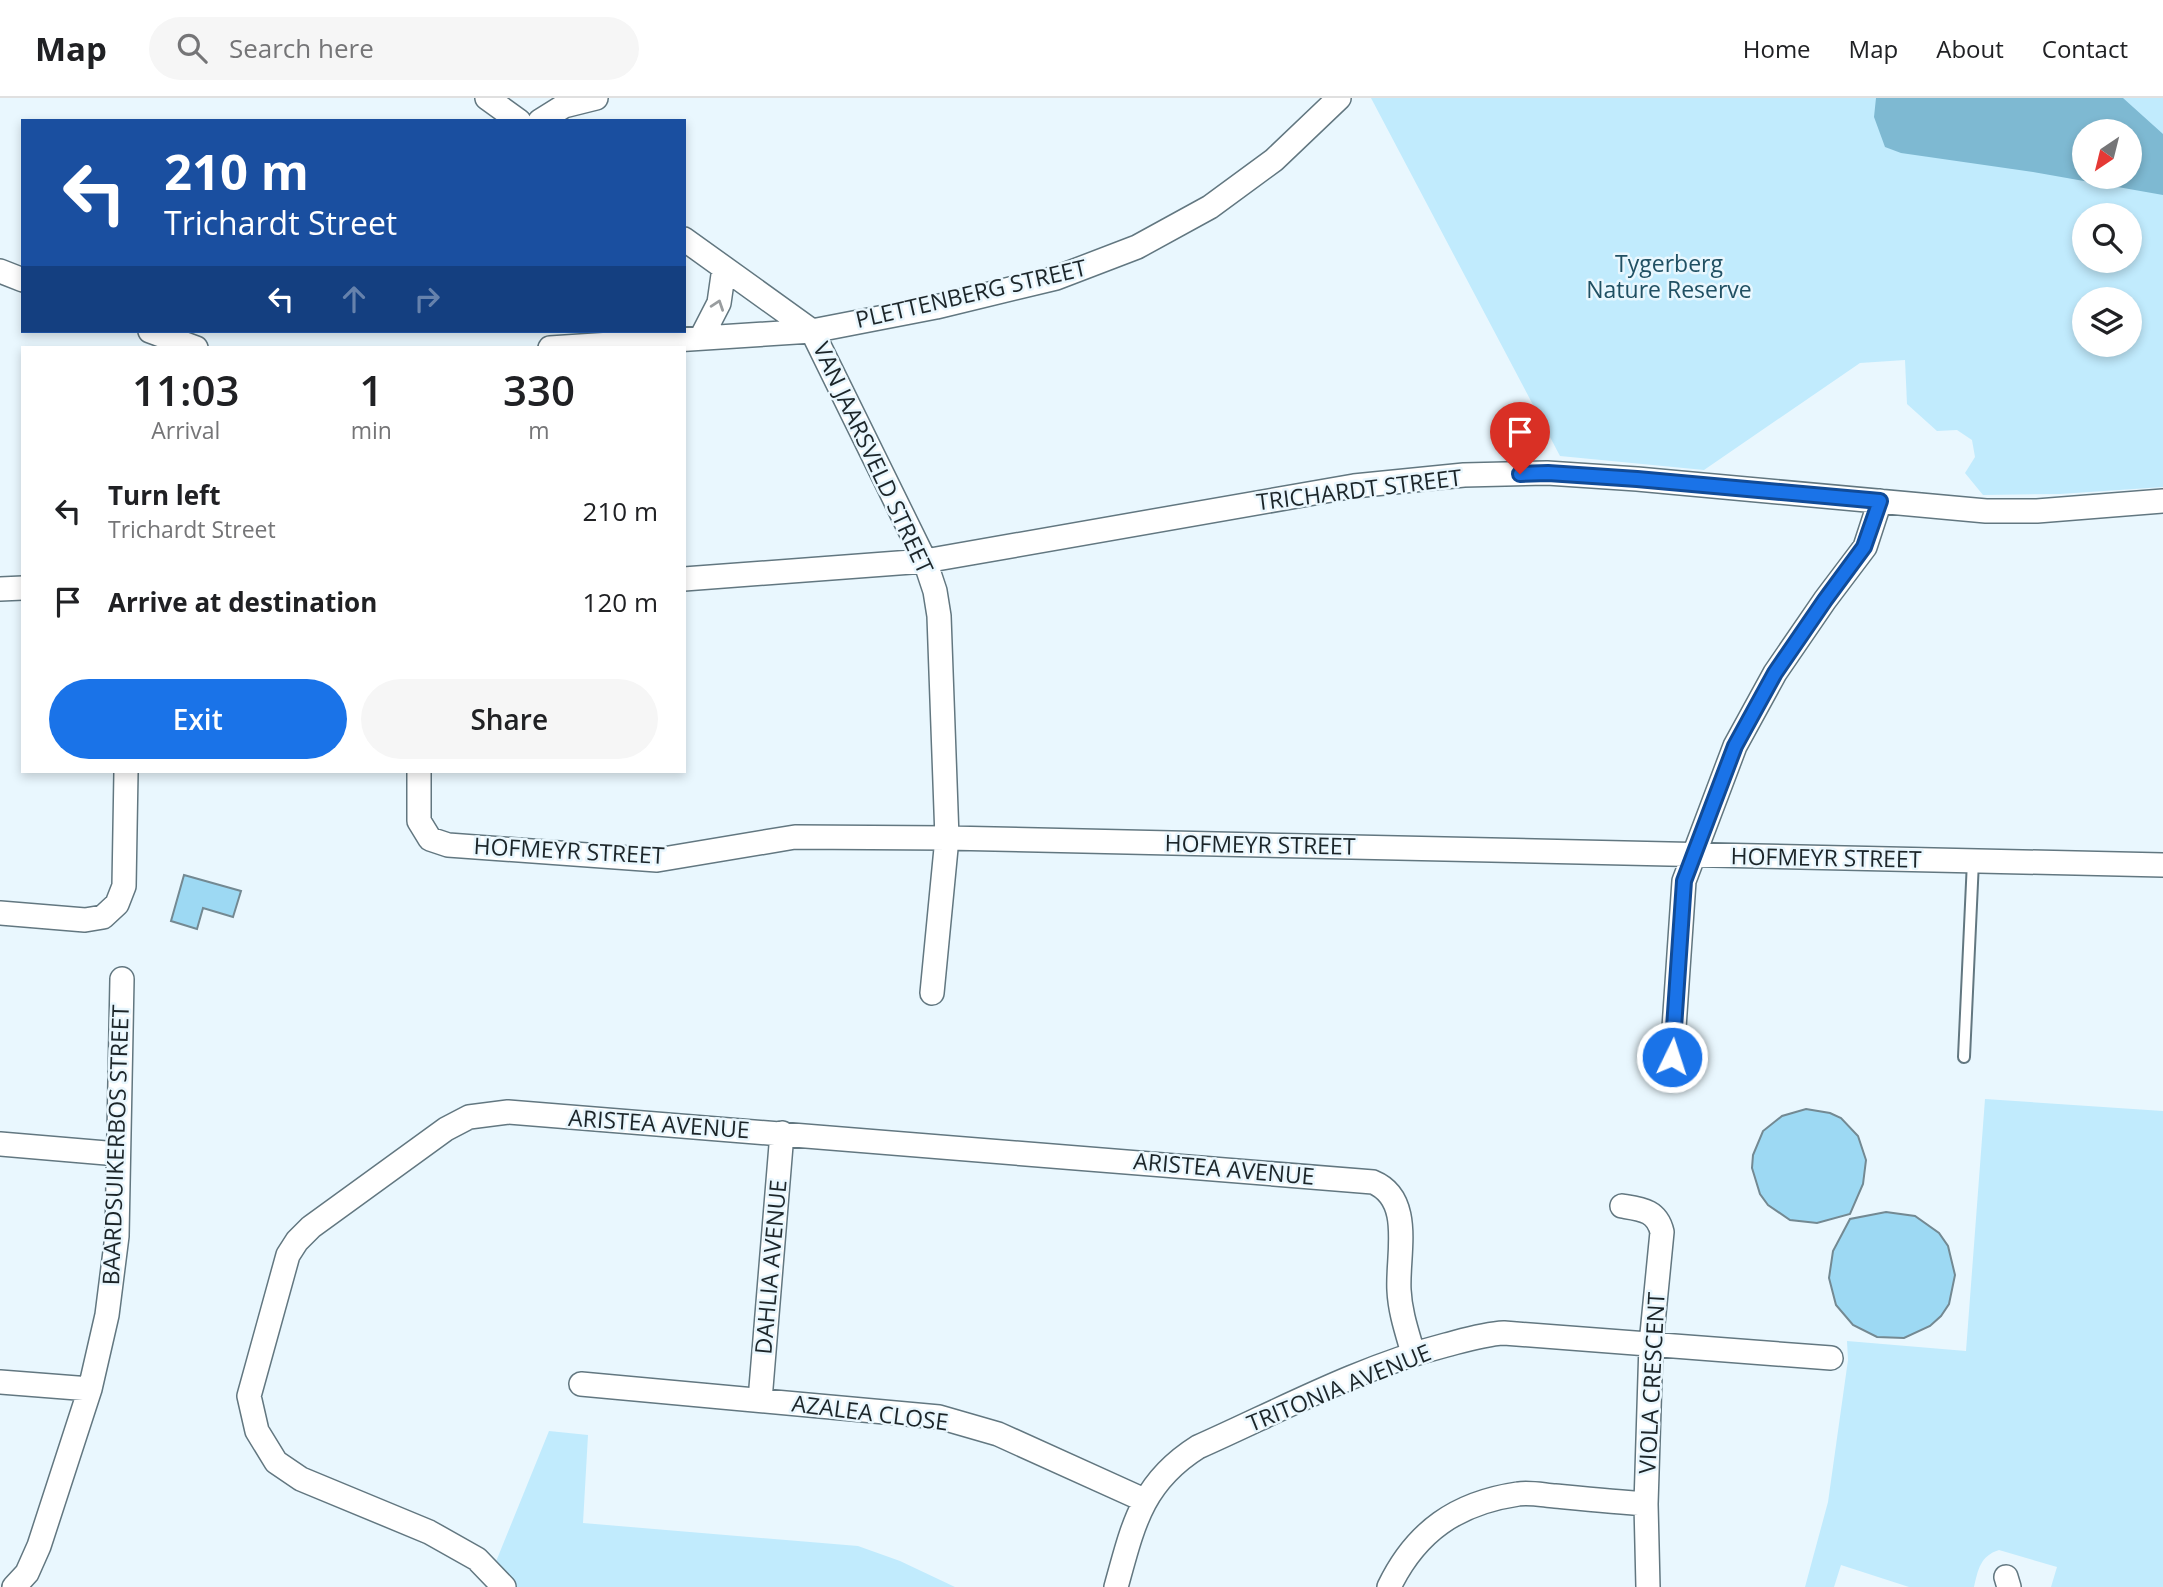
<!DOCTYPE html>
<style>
:root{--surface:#fff;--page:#f6f6f6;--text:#202124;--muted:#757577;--line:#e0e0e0;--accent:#1a73e8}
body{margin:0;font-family:"Open Sans",sans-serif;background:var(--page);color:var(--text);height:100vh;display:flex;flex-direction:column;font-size:26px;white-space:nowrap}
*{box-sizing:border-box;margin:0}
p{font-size:23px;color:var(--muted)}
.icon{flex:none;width:38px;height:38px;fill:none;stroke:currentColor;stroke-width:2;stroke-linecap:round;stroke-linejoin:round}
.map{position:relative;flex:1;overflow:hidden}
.details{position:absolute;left:21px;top:248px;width:665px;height:427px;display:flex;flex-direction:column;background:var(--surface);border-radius:0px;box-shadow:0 4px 10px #0003}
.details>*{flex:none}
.banner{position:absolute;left:21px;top:21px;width:665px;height:214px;border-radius:0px;box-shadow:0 4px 10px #0003;background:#1a4fa0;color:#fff;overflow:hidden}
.needle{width:46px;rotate:215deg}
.fabs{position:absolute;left:2072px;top:21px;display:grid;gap:14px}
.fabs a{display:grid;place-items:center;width:70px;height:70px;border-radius:50%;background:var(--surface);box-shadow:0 4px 10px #0003;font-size:35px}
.pin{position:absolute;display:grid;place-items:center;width:60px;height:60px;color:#fff;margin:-72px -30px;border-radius:50% 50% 50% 0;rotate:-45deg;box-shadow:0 0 7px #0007}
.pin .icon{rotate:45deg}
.me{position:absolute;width:77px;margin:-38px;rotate:4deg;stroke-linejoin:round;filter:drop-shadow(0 0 5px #0008)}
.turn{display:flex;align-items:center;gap:24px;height:147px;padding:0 28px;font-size:32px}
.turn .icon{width:91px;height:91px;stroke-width:2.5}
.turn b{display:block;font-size:49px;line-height:60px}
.lanes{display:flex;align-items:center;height:66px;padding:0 28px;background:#0003;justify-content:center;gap:35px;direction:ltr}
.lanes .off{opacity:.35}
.eta{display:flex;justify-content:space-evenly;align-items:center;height:119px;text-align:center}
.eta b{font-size:42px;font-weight:600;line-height:49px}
.action{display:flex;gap:14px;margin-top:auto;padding:14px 28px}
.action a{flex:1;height:80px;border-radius:42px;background:var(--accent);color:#fff;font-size:28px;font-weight:600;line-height:80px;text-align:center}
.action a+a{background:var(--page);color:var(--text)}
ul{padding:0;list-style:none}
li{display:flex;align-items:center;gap:21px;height:91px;padding:0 28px}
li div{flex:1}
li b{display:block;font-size:26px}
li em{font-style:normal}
header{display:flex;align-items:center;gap:42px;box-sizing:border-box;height:98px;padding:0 35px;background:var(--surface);border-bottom:2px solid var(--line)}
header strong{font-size:33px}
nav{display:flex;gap:38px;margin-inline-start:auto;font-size:24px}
.search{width:490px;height:63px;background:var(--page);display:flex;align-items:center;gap:18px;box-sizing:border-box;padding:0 24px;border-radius:38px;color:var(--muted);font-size:26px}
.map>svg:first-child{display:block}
.green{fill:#c1ebfd;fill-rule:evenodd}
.water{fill:#7eb9d2;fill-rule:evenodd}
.building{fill:#9dd9f3;stroke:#738992;stroke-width:2}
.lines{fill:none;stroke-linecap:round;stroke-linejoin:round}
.service-casing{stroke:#627780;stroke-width:14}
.minor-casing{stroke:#627780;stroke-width:26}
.service{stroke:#fff;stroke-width:10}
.minor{stroke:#fff;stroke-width:23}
.oneway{stroke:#999d9f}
.route-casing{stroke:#114b97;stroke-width:18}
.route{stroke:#1a73e8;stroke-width:12}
.labels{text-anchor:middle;stroke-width:5;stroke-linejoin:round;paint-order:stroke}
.park-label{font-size:23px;fill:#205063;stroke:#e9f7fe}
.street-label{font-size:23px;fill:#1c2529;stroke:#e9f7fe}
</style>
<header>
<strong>Map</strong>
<div class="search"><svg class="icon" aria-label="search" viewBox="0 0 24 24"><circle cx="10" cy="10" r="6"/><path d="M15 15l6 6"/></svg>Search here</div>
<nav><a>Home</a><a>Map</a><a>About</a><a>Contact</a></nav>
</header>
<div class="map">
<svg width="2163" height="1489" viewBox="0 0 2163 1489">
<rect width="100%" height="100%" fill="#e9f7fe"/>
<!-- green -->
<path class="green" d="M1371,0H2163V389L2060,396L1983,397L1965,375L1975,359L1972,342L1957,332L1937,333L1907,306L1905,262L1860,265L1704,372L1560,358ZM2084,33H2130V79H2084ZM2084,117H2130V163H2084ZM2084,201H2130V247H2084Z
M1985,1001L2163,1013V1489H2051L2057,1469L1999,1452C1980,1458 1978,1472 1974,1489H1909L1841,1467L1834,1489H1805L1828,1404L1848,1262L1847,1243L1966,1253Z
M549,1333L588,1337L583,1425L858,1448L900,1463L955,1489H516L495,1466Z"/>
<!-- water -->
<path class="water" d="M1876,0H2123L2163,36V97L2033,74L1901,55L1885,49L1874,19ZM2084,33H2130V79H2084Z"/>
<!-- building -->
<path class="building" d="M184,777L241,793L233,819L203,810L197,831L171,823Z
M1806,1011L1830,1015L1841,1020L1858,1038L1866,1062L1863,1086L1850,1116L1817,1125L1790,1122L1768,1107L1760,1096L1752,1070L1753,1057L1763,1033L1782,1018Z
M1886,1114L1915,1118L1939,1135L1948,1148L1955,1177L1949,1206L1941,1218L1930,1228L1904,1240L1877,1239L1853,1227L1836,1207L1829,1180L1833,1153L1850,1121Z"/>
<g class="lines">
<defs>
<path id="service" d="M1964,959L1973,763"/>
<path id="minor" d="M487,0L519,23
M540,23L564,8L596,0
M684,141L812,233L925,463L935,493L939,518L947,740L932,895
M0,173L23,182
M150,233L196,250
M701,240L719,205L724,170
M550,250L812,233L936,209L1056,180L1137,149L1210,109L1274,62L1339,0
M684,481L925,463L1354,388L1464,377L1547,375L1637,381L1986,413H2037L2163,403
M0,491L23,490
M419,674V723L430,741L448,747L657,762L795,739L947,740L2163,767
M0,815L85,822L103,819L117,806L124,788L126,674
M1672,959L1684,783L1735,648L1775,575L1825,502L1865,449L1880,403
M0,1046L118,1056
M1622,1108C1641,1111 1657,1112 1662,1134L1651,1246L1646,1406L1648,1489
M0,1284L90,1291
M581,1286L939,1319L998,1336L1144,1402
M760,1302L782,1035
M2006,1479L2009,1489
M14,1489L27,1475L39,1448L90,1291L107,1217L117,1138L122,881
M504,1489L477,1461L429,1434L301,1381L276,1364L257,1333L249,1298L288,1157L297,1143L311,1129L446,1031L469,1019L508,1014L1373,1084C1414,1101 1397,1157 1399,1192C1400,1214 1407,1234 1413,1255
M1116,1489C1133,1428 1141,1385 1198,1349C1279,1313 1360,1269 1446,1247C1465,1242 1484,1236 1504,1235L1831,1260
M1389,1489C1416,1433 1457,1405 1518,1396C1529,1394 1543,1397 1555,1398C1586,1401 1616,1404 1646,1406"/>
</defs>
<!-- service casing -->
<use href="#service" class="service-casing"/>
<!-- minor casing -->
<use href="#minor" class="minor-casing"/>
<!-- service -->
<use href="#service" class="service"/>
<!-- minor -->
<use href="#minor" class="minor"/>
</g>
<!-- one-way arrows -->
<defs><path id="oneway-chevron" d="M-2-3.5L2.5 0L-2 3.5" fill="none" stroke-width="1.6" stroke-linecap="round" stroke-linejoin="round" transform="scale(1.75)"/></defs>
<use class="oneway" href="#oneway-chevron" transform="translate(718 207) rotate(-71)"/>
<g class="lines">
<defs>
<path id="route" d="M1520,376L1548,375L1637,381L1880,403L1864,449L1825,502L1775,575L1735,648L1684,783L1672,959"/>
</defs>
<!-- route casing -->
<use href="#route" class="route-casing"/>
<!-- route -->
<use href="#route" class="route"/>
</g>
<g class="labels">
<!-- park labels -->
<g class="park-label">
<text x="1669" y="174">Tygerberg<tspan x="1669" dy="26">Nature Reserve</tspan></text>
</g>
<!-- street labels -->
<g class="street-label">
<text transform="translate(971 196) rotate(-13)" y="8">PLETTENBERG STREET</text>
<text transform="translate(873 360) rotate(65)" y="8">VAN JAARSVELD STREET</text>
<text transform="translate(1359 392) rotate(-7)" y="8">TRICHARDT STREET</text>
<text transform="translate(1260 747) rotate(1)" y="8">HOFMEYR STREET</text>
<text transform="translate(569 753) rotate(3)" y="8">HOFMEYR STREET</text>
<text transform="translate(1826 760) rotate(1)" y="8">HOFMEYR STREET</text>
<text transform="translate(659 1026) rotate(4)" y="8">ARISTEA AVENUE</text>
<text transform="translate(116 1047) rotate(-88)" y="8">BAARDSUIKERBOS STREET</text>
<text transform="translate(1224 1071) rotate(5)" y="8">ARISTEA AVENUE</text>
<text transform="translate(771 1169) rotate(-85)" y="8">DAHLIA AVENUE</text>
<text transform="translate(1652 1285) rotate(-87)" y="8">VIOLA CRESCENT</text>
<text transform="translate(1339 1290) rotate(-22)" y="8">TRITONIA AVENUE</text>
<text transform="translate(870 1315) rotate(7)" y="8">AZALEA CLOSE</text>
</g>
</g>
</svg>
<div class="fabs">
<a><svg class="needle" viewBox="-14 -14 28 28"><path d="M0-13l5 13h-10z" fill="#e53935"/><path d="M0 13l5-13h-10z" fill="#757577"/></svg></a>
<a><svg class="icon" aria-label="search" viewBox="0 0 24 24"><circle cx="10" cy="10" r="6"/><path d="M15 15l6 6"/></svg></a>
<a><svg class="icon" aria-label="layers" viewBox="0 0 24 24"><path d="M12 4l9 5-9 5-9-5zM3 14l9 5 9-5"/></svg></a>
</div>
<div class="pin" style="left:1520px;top:376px;background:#d93025"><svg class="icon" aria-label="arrive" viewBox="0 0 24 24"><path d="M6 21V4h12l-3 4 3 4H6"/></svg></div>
<svg class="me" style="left:1672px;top:959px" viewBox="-20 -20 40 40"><circle r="17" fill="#1a73e8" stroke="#fff" stroke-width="3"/><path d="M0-11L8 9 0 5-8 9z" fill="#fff"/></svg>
<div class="banner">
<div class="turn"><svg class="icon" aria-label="left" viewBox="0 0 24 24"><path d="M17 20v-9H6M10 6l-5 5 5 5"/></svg><div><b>210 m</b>Trichardt Street</div></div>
<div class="lanes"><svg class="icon" aria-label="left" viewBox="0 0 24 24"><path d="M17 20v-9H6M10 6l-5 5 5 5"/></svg><svg class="icon off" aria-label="ahead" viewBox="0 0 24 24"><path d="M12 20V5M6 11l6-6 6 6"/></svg><svg class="icon off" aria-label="right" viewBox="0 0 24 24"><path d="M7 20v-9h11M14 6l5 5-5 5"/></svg></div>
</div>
<section class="details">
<div class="eta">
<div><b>11:03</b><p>Arrival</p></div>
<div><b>1</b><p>min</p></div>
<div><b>330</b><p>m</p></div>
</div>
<ul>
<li><svg class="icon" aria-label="left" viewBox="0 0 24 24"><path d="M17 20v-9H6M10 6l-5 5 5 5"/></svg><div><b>Turn left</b><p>Trichardt Street</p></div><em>210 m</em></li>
<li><svg class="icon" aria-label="arrive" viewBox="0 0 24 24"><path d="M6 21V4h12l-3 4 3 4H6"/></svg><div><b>Arrive at destination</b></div><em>120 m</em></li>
</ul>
<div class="action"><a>Exit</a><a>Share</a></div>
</section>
</div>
